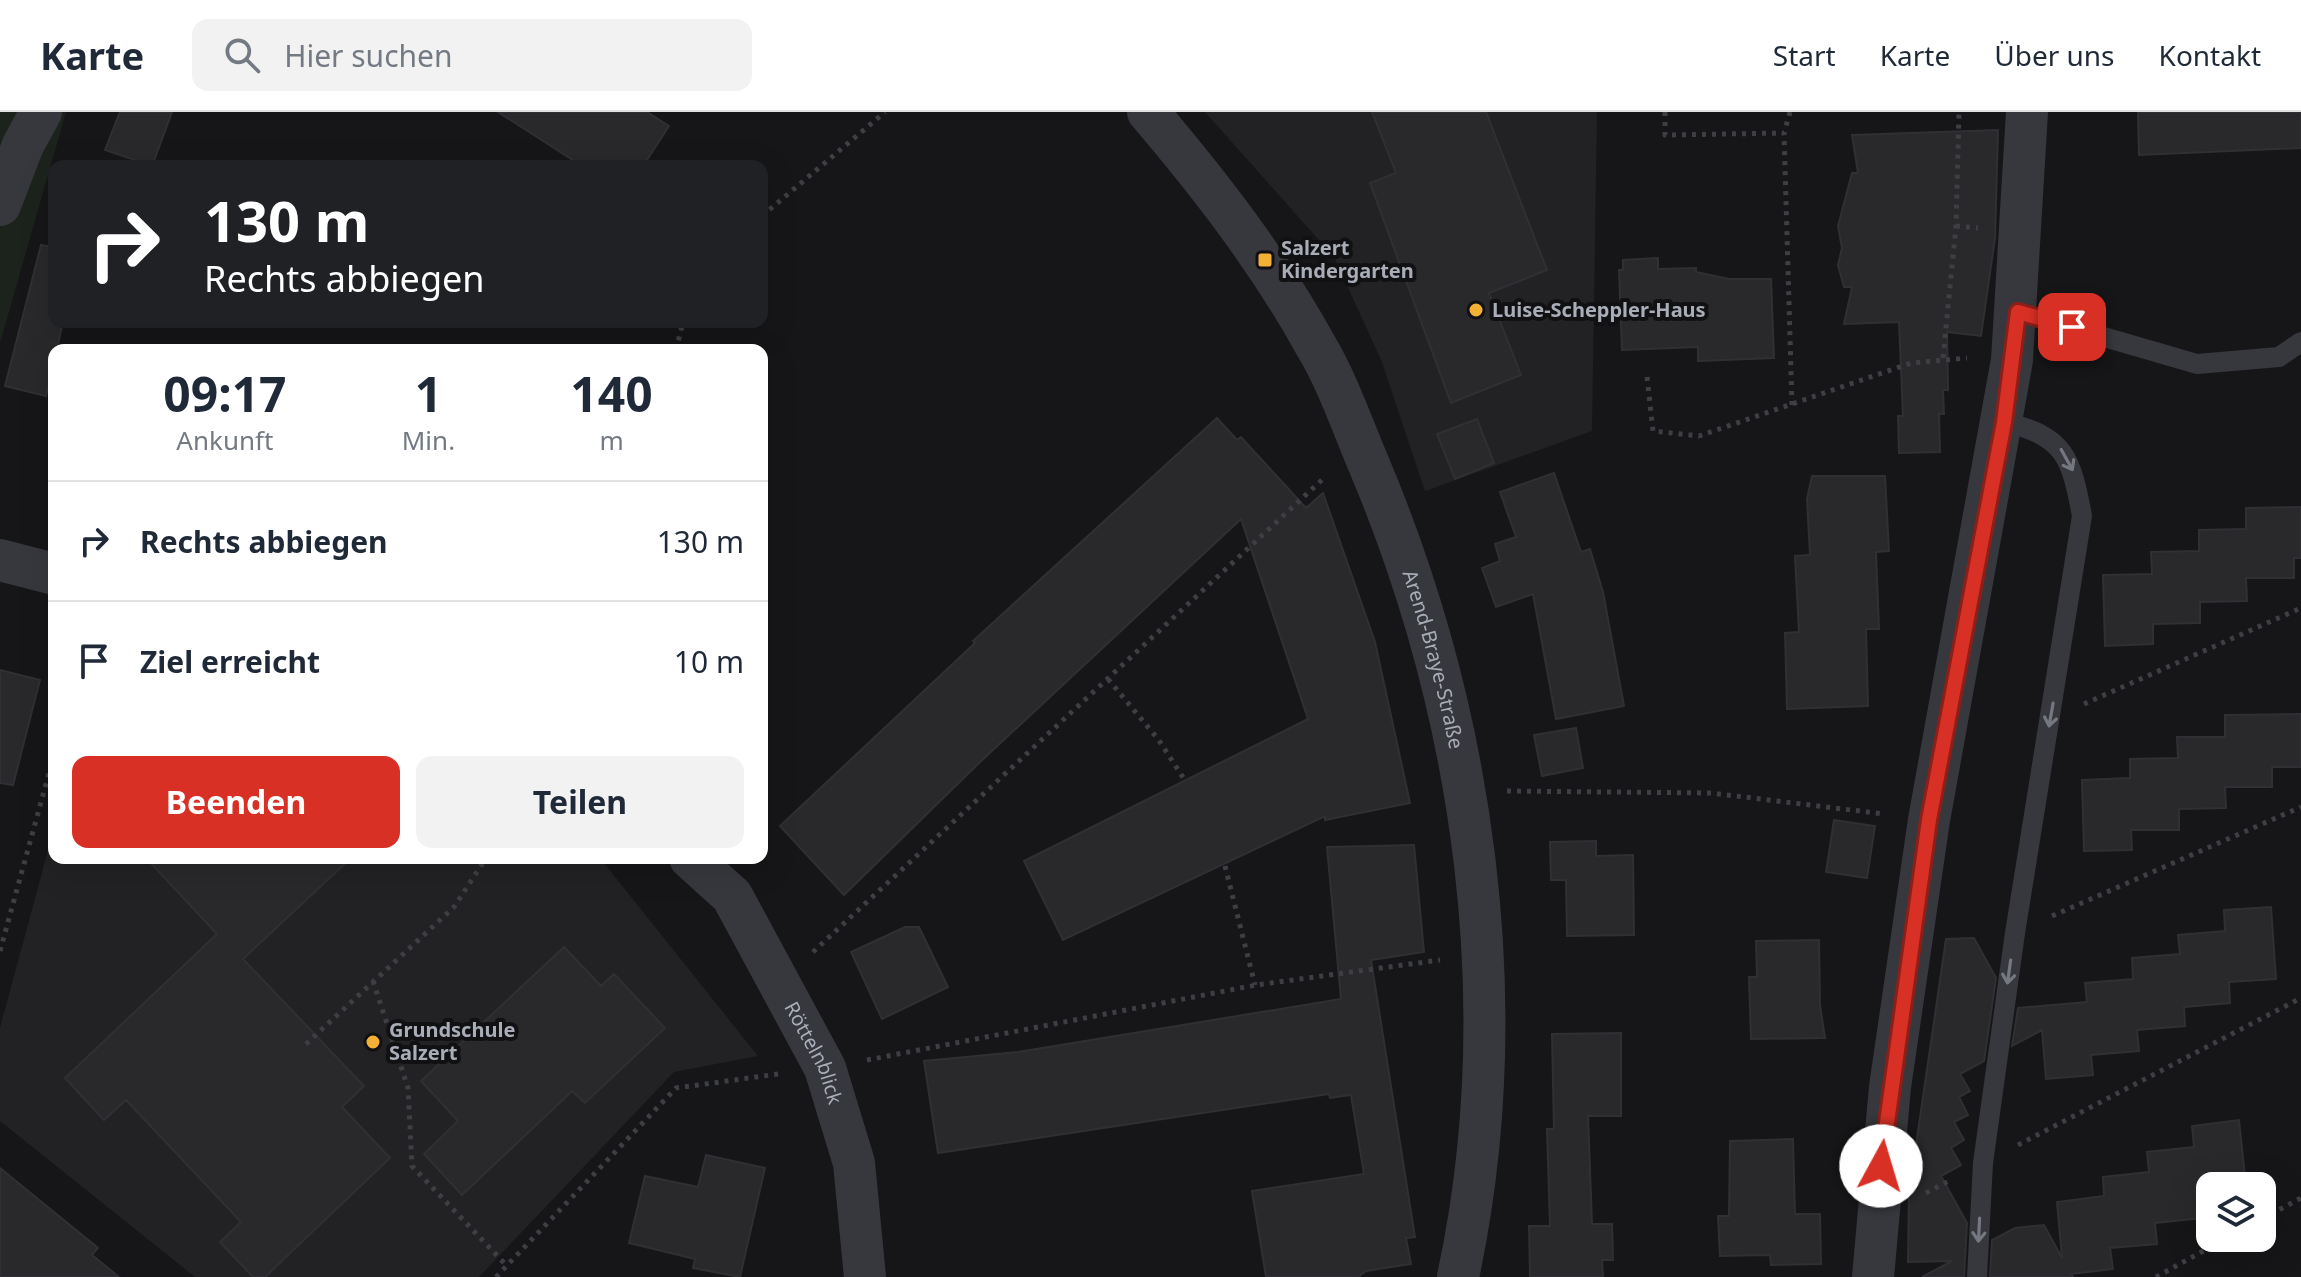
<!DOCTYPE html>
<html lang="de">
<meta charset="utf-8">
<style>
:root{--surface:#fff;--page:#f2f2f3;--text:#1f2937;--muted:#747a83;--line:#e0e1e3;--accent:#d93025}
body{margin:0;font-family:"Noto Sans",sans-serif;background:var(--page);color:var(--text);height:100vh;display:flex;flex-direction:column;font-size:30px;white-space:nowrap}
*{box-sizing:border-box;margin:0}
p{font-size:26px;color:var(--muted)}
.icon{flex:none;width:44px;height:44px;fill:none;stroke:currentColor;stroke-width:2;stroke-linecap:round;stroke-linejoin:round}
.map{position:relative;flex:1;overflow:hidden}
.side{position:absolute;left:48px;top:232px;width:720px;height:520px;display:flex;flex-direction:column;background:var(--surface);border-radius:16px;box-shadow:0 8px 32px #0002}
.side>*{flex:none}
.hud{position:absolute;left:48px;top:48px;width:720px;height:168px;border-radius:16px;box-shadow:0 8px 32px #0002;background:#202124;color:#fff;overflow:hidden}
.buttons{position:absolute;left:2196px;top:1060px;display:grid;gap:16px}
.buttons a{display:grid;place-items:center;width:80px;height:80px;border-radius:16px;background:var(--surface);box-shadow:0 8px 32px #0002;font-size:40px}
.pin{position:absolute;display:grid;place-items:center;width:68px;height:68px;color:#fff;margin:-34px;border-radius:16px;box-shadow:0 4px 12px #0006}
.me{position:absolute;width:88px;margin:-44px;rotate:6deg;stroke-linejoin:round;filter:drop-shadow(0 0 6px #0008)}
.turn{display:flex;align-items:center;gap:28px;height:168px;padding:0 24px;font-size:36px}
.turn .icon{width:104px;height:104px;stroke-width:2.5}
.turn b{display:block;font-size:56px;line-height:68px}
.eta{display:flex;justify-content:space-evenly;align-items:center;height:136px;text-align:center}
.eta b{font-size:48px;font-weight:700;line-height:56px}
.button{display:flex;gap:16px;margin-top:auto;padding:16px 24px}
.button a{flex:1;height:92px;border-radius:16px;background:var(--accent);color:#fff;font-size:32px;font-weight:700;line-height:92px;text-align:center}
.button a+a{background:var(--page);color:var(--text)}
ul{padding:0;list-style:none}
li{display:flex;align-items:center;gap:24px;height:120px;padding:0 24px;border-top:2px solid var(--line)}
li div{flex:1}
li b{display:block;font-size:30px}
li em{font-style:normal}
header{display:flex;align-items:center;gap:48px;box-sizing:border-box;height:112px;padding:0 40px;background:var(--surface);border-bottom:2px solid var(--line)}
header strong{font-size:38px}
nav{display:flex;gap:44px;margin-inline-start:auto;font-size:28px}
.search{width:560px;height:72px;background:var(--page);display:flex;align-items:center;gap:20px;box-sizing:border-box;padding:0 28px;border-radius:16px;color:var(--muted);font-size:30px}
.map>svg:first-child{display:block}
.built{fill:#222225}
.green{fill:#1c231d}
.building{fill:#29292c;stroke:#303034;stroke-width:2}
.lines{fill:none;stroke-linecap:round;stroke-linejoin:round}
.path{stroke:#3d3f44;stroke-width:5;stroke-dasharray:4 6;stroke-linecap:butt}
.service{stroke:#37383d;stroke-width:20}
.minor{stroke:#37383d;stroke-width:42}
.oneway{stroke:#757881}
.route-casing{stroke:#8d1f18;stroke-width:20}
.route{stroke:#d93025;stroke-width:14}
.poi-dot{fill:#f2b134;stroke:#111113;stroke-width:3}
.labels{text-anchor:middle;stroke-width:8;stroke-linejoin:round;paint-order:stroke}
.poi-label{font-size:20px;font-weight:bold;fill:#a8adb8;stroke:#111113;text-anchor:start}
.street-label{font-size:20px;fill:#a8adb8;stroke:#111113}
</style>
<header>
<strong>Karte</strong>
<div class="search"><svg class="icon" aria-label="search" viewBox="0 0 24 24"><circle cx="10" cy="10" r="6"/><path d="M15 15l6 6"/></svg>Hier suchen</div>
<nav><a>Start</a><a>Karte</a><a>Über uns</a><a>Kontakt</a></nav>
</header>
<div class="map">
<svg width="2301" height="1165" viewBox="0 0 2301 1165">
<rect width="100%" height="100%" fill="#161618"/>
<!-- built -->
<path class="built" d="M1205,0H1597L1592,319L1425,379L1382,250L1334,145Z
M54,716V746H600L758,944L674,960L479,1165H195L0,1009V916Z"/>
<!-- green -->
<path class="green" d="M0,0H66L0,231Z"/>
<!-- building -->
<path class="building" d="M120,0H172L152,54L105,38Z
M498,0H647L669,14L643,54H582Z
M1372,0H1486L1547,158L1489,181L1521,263L1451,291L1370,71L1396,61Z
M2138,0H2301V36L2139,43Z
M1998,18L1995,126L1981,224L1947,220L1948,278H1943L1944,302H1939L1940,340L1899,341L1898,304H1903L1899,210L1844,212L1852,175H1844L1838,153L1842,136L1838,114L1852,61H1858L1852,23Z
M41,133L54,135V210H63L46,284L5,274Z
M1658,146V157L1696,156V160L1729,167H1771L1774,246L1698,249V235L1622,238L1619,158H1623V148Z
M1217,306L1237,328L1241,325L1306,396L1323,381L1375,530L1410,691L1325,708V704L1063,828L1024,749L1308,607L1241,407L979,651L844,783L780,714L975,531L973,529Z
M1477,307L1494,351L1455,367L1437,322Z
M1554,361L1581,440L1590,437L1603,480L1624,594L1556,607L1533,482L1496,495L1482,456L1500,449L1495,432L1516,425L1500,380Z
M1812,364H1885L1889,439L1876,440L1879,517H1866L1868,594L1787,597L1785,521L1799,520L1795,444L1810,443L1807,387Z
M2301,395V446H2294V466H2246L2247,489L2200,490V511L2153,512V532L2105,534L2103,463L2152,462L2151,440L2199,439V418L2246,417V396Z
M0,558L40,568L13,673L0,671Z
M2301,602V655H2272V675H2225L2226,696L2179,697V718H2131L2132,738L2084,739L2082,668L2130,666V647L2178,646L2177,625H2225V603Z
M1576,616L1583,656L1542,664L1534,623Z
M1834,708L1875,714L1867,766L1826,760Z
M1596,729V744L1633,743L1634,823L1567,824L1566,768H1551L1550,730Z
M1414,733L1424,840L1371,848L1415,1125L1406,1126L1411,1152L1366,1159L1358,1165H1266L1252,1079L1364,1062L1351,983L1330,986L1329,982L938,1041L924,949L1018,940L1341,887L1327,735Z
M146,746H351L243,847L364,974L342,995L390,1046L265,1165H253L220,1130L241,1110L126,988L104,1008L65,966L217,822Z
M2271,795L2276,867L2229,870L2230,891L2184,895L2185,914L2137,918L2139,939L2091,943L2093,963L2046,967L2042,918L2012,934L2018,896L2087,890L2085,871L2133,867L2132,846L2180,842L2178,823L2225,819L2224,798Z
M905,815H919L948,875L882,907L851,840Z
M1974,826L1996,866L1984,949L1960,962L1970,979L1959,985L1968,1003L1954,1010L1964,1028L1951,1036L1961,1053L1941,1064L1967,1111L1964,1165H1922L1952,1149L1908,1150L1909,1081L1938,882L1946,827Z
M1819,828L1820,893L1825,926L1751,927L1749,865H1757L1756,829Z
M564,835L601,874L614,862L665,916L585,991L572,979L462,1083L424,1042L458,1009L421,969Z
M1621,921V1004H1588L1592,1112H1612L1613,1148H1602L1603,1165H1530L1529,1114H1550L1547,1017H1554L1552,922Z
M2239,1008L2246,1074H2210V1084L2199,1085L2202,1106L2155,1111L2157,1132L2110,1136L2113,1157L2071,1162L2073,1165H1990L1992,1128L2015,1116L2044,1113L2062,1146L2057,1090L2104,1084L2103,1065L2149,1060L2147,1040L2194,1035L2192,1014Z
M1793,1027L1795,1102H1820L1821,1152L1771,1153L1770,1143L1720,1144L1718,1104H1729L1730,1029Z
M706,1043L765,1056L740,1165L693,1156L695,1147L629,1131L645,1064L698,1075Z
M0,1056L98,1136L92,1143L119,1165H0Z"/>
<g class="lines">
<!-- path -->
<path class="path" d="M1665,0V23L1784,21
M1790,0L1784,21L1792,293
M762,104L885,0
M1956,114L1978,116
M676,238L683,210
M1943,246L1956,114L1959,0
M1647,265L1653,319L1699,324L1911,251L1967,246
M1108,567L1158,627L1184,667
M2084,592L2301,496
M1507,679L1711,681L1884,702
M1225,754L1255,873
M2052,804L2301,695
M0,839L54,643
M813,840L1325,365
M373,869L408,976L412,1054L507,1154
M306,932L454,795L486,746
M867,948L1256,873L1440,848
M2018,1033L2301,886
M1926,1081L1949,1069
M2262,1107L2301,1086
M496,1165L676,976L778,962
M2156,1165L2227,1126"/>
<!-- service -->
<path class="service" d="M2018,200L2197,252L2279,245L2301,230
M1977,1165L1983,1051L2015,821L2082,404C2071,345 2065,324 2004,310"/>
<!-- minor -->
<g class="minor">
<path id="s1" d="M1148,0C1211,74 1269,149 1316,234C1337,269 1351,310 1367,348C1475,602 1516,894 1458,1165"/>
<path d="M0,93L23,33L41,0"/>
<path d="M0,448L54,462"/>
<path id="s2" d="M690,746L732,784L825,956L854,1051L865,1165"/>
<path d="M1873,1165L1890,975L1929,708L2012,248L2027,0"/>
</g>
</g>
<!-- one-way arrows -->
<defs><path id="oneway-shaft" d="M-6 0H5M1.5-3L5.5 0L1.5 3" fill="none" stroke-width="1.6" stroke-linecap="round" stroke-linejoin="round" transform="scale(2)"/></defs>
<g class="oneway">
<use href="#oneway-shaft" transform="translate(2067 348) rotate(61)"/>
<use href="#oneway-shaft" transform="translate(2051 603) rotate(100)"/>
<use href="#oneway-shaft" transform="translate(2009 860) rotate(98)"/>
<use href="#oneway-shaft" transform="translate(1979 1118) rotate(93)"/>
</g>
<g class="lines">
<defs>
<path id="route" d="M1881,1054L1929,708L2004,310L2018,200L2072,215"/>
</defs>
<!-- route casing -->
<use href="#route" class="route-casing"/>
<!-- route -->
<use href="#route" class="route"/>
</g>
<!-- markers -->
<g class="poi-dot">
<rect x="1257" y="140" width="16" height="16" rx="4"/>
<circle cx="1476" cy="198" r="8"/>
<circle cx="373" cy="930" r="8"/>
</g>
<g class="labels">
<!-- poi labels -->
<g class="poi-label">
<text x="1281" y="143">Salzert<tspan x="1281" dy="23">Kindergarten</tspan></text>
<text x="1492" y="205">Luise‑Scheppler‑Haus</text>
<text x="389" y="925">Grundschule<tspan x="389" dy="23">Salzert</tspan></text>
</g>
<!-- street labels -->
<g class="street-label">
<text dy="7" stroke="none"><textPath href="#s1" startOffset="624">Arend-Braye-Straße</textPath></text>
<text dy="7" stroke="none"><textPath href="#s2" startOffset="234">Röttelnblick</textPath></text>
</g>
</g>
</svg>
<div class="buttons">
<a><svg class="icon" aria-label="layers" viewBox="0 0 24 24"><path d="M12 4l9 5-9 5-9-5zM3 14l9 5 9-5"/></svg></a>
</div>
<div class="pin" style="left:2072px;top:215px;background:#d93025"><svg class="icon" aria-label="arrive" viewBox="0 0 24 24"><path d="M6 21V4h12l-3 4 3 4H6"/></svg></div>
<svg class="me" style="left:1881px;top:1054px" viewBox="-20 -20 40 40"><circle r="19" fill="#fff"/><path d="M0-13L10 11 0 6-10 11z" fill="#d93025"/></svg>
<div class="hud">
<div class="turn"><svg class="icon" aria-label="right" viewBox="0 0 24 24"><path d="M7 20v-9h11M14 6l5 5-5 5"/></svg><div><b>130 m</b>Rechts abbiegen</div></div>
</div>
<section class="side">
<div class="eta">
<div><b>09:17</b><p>Ankunft</p></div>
<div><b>1</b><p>Min.</p></div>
<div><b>140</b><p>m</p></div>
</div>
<ul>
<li><svg class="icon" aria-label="right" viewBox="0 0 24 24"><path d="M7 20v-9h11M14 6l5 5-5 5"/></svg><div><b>Rechts abbiegen</b></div><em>130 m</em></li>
<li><svg class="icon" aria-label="arrive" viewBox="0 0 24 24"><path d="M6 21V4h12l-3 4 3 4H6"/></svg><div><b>Ziel erreicht</b></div><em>10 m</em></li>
</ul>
<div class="button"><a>Beenden</a><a>Teilen</a></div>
</section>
</div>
